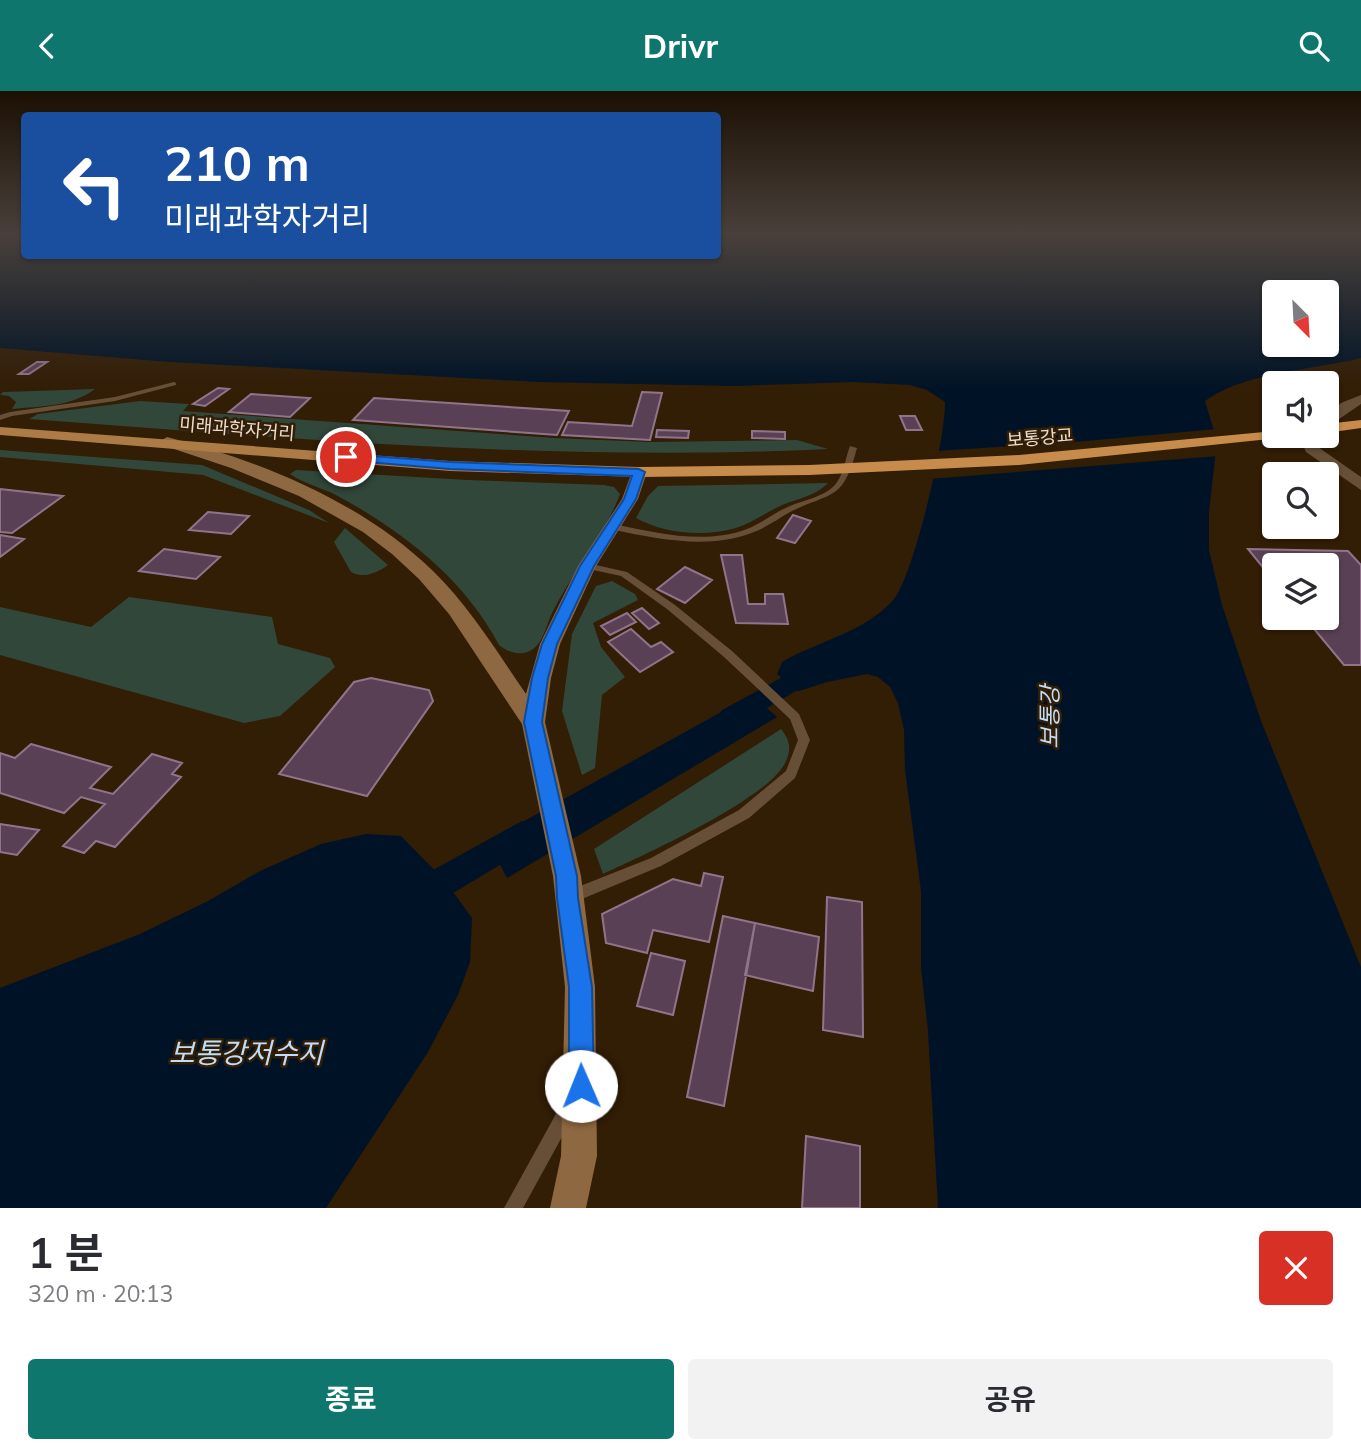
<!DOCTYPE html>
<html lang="ko">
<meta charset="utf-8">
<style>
:root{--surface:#fff;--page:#f2f2f3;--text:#2b2b33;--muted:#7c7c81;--accent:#0f766e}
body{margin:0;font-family:Mulish,"Noto Sans KR",sans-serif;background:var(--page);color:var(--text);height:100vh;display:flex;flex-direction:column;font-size:26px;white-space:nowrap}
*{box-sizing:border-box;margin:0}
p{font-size:23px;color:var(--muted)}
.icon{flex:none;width:38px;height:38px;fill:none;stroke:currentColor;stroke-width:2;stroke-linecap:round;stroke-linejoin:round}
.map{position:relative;height:1117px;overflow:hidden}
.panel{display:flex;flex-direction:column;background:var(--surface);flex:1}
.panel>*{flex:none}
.top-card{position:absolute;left:21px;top:21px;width:700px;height:147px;border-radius:7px;box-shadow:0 2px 5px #0004;background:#1a4fa0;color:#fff;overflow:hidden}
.needle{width:46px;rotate:156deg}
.buttons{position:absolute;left:1262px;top:189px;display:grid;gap:14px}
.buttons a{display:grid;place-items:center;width:77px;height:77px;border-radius:7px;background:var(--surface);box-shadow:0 2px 5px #0004;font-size:35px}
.pin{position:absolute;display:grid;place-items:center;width:60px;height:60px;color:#fff;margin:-30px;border:4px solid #fff;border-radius:50%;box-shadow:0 2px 7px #0007}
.me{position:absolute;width:77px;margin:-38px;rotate:359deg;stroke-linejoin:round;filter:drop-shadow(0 0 5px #0008)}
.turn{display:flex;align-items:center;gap:24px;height:147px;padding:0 28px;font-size:32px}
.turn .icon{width:91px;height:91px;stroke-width:2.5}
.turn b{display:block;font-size:49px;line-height:60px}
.round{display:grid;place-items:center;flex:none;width:74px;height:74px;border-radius:7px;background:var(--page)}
.summary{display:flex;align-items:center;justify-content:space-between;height:119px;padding:0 28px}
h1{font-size:42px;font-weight:700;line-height:52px}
.cta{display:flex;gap:14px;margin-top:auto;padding:14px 28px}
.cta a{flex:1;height:80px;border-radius:7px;background:var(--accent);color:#fff;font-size:28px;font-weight:700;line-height:80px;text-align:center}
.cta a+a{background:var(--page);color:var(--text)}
header{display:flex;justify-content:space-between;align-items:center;height:91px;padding:0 28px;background:var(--accent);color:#fff;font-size:32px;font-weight:700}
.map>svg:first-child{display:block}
.green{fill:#31473a}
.water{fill:#001326;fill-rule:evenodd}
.pier{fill:#321d05}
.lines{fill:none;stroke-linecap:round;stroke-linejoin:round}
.canal{fill:#001326;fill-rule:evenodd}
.building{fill:#5a4055;stroke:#91748b;stroke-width:2}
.lane{fill:#674f37;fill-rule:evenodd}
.street{fill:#674f37;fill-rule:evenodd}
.secondary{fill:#8e6840;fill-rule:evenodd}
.primary{fill:#ac7b46;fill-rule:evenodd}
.highway{fill:#c78c4b;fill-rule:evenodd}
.route{fill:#1a73e8;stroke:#114b97;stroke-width:2}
.labels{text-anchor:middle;stroke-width:5;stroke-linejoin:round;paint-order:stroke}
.far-street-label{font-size:18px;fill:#eadcce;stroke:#321d05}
.water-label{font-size:23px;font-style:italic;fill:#c1ddf8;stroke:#321d05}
.near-water-label{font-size:28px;font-style:italic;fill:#c1ddf8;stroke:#321d05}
</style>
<header><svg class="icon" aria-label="back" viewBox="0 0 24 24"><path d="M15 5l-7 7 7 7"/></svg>Drivr<svg class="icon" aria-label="search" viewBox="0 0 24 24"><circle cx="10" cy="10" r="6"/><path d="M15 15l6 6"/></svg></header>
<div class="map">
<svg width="1361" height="1117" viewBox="0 0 1361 1117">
<rect width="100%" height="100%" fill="#321d05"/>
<!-- green -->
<path class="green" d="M95,298C71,316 41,315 12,318L16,311L9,305L0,304L3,301Z
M140,310L189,313L183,320L554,347L649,351L797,349L828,358C561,371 294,348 29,328L38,323Z
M0,359L202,374L309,419L329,432L203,384L0,366Z
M296,379L468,389L604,394L614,396L620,403C606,442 572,482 553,520C547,531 544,551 533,558C522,566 509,562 499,554C464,487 400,438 334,403C319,396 303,392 290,383Z
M828,392C814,406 798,407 780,415C765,422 752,432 736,437C705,446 664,443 636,427L648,405L658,395Z
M345,437L388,474C377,482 364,488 351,481L334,451Z
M612,490L635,503L638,509L593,532L601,556L625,586L602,604L595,677L582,684L562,620L572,543L596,495Z
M129,506L272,526L278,553L330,567L335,576L280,625L244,632L0,564V516L91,536Z
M781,638C790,649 792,659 785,672C768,708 642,765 603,783L594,758Z"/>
<!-- water -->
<path class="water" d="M0,142H24V164H718V142H1361V267C1313,279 1245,281 1205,310L1217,350L1209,421V459L1222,514L1261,630L1361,876V1117H938L928,940L921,877V800L905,679L904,639L898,612L890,596L878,586L867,583L827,591L799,600H795L777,583L782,571C818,550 866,541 894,508C914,483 946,346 945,311L927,299L910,294L853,291L735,295L539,291L170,271L0,257ZM1274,201H1326V254H1274Z
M752,604L777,626L507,787L488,750Z
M366,743L401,745L446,791L472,827L470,871L458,904L428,961L326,1117H0V897L140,843L208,810L260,780L321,753Z"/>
<!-- pier -->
<path class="pier" d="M1217,338L1219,365L929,388L935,360L1064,352Z"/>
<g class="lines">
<!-- canal -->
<path class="canal" d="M814,569L823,572L827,578L823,584L740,633L731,636L722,633L718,626L722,619Z
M522,730L533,734L537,744L533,754L430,816L418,820L406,816L402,805L406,794Z"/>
</g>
<!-- building -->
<path class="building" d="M37,271H47L29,283H19Z
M218,297L229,298L205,315L193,313Z
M642,301L662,302L650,349L562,344L568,331L632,335Z
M251,303L310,307L290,326L229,321Z
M374,307L569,320L557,344L353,329Z
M900,325H915L922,339H906Z
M657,339L689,340L688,347L656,346Z
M752,340L785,341V348L752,347Z
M0,398L63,405L12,442L0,441Z
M208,421L249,425L231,443L189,439Z
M793,424L811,430L795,452L777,447Z
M0,444L24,448L0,466Z
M164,458L220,466L196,488L139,480Z
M1248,458L1348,460L1361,474V574H1344L1305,527H1326V474H1274V490Z
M721,464H742L748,513H765V503H783L788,533L736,532Z
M685,476L712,489L685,512L657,498Z
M642,517L659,532L649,538L632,522Z
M627,522L636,531L610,544L601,535Z
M631,538L651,556L661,551L673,561L640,581L608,551Z
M371,587L429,599L433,610L367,705L279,683L354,591Z
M31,653L111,676L90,697L113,703L152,663L182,672L172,683L181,686L115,756L96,750L84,762L63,755L105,713L81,706L64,722L0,702V662L15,667Z
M0,733L39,739L17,764L0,761Z
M704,782L723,786L709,851L653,839L647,862L606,852L602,823L673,788L701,795Z
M827,806L862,811L863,946L823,939Z
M723,825L755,832L724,1015L687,1006Z
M755,832L819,846L813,900L745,884Z
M651,862L685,870L673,924L637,915Z
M806,1045L860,1055V1117H802Z"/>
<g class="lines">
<!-- lane -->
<path class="lane" d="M174,291L176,292V294L115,310L12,325L0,329V324L10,321L115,306Z
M850,355L857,357C843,409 835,400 792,420C779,427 767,436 754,441C709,459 659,448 614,439L610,436L614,433C656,442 705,454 747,438C762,432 775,421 790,415C804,409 823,406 834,395C844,384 845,368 850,355Z
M587,472L627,481L675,514L732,560L799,623L810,649L795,687L749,727L661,775L570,813L565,811L563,806L565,801L651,767L739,719L786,680L798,649L790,628L724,566L667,518L621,485L584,477L582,475L584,473Z
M568,1010L574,1012L576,1018L574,1024L523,1117H504L562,1012Z"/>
<!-- street -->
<path class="street" d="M1361,304V313L1326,337V325L1341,312Z
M1306,345H1321L1317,351L1318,356L1361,386V399L1306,361L1301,350Z"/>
<!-- secondary -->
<path class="secondary" d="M167,346C262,370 362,411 433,480C470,516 497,561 526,603L540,553L578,475L622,408L633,378L639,376L647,381L638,408L596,475L560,553L551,587L545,631L581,785L595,896L597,1065L586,1117H550L561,1065L565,896L553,785L522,633L449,523L419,488L392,463L363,441L299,405L231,377L162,354L159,351Z"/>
<!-- primary -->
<path class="primary" d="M0,336L450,370L639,376L647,381L639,386L450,380L0,344Z"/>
<!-- highway -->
<path class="highway" d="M1361,329V337L1326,342V333Z
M1274,340V345H1281L1279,347L1019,374L809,384L639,386L631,381L639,376L809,374L1019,364Z"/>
</g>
<!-- sky -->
<linearGradient id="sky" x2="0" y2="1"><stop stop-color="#1c1003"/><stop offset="0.48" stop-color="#49403b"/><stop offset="1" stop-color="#49403b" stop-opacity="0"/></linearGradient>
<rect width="1361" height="298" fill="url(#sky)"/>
<!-- route -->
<path class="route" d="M346,363L450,371L639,378L645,381L636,408L594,475L557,553L548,587L542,631L577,785L578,807L592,896L594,995L590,1004L581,1007L572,1004L569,995V896L557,807L556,785L524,631L532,587L542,553L580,475L624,408L632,385L450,378L342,369V364Z"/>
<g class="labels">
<!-- far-street labels -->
<g class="far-street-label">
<text transform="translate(237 338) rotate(5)" y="6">미래과학자거리</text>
<text transform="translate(1040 347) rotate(-5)" y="6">보통강교</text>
</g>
<!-- water labels -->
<g class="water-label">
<text transform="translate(1050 626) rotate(-90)" y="8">보통강</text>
</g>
<!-- near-water labels -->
<g class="near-water-label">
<text x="246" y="972">보통강저수지</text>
</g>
</g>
</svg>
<div class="buttons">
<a><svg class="needle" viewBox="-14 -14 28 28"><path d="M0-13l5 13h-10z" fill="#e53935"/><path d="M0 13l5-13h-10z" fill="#7c7c81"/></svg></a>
<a><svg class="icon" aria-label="sound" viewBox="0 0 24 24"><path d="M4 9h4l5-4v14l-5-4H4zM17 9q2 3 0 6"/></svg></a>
<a><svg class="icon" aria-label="search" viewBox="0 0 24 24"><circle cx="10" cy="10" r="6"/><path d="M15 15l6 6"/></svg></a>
<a><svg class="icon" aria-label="layers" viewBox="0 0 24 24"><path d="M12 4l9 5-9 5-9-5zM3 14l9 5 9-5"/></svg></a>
</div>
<div class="pin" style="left:346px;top:366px;background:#d93025"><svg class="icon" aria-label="arrive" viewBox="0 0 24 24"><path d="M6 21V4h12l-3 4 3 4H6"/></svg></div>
<svg class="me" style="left:581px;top:995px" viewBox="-20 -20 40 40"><circle r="19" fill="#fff"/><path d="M0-13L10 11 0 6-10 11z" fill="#1a73e8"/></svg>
<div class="top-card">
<div class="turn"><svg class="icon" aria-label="left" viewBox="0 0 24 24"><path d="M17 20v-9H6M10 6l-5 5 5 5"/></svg><div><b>210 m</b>미래과학자거리</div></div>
</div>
</div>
<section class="panel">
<div class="summary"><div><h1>1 분</h1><p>320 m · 20:13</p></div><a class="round" style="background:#d93025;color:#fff"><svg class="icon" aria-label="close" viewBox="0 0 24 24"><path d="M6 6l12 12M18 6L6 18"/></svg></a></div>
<div class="cta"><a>종료</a><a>공유</a></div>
</section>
